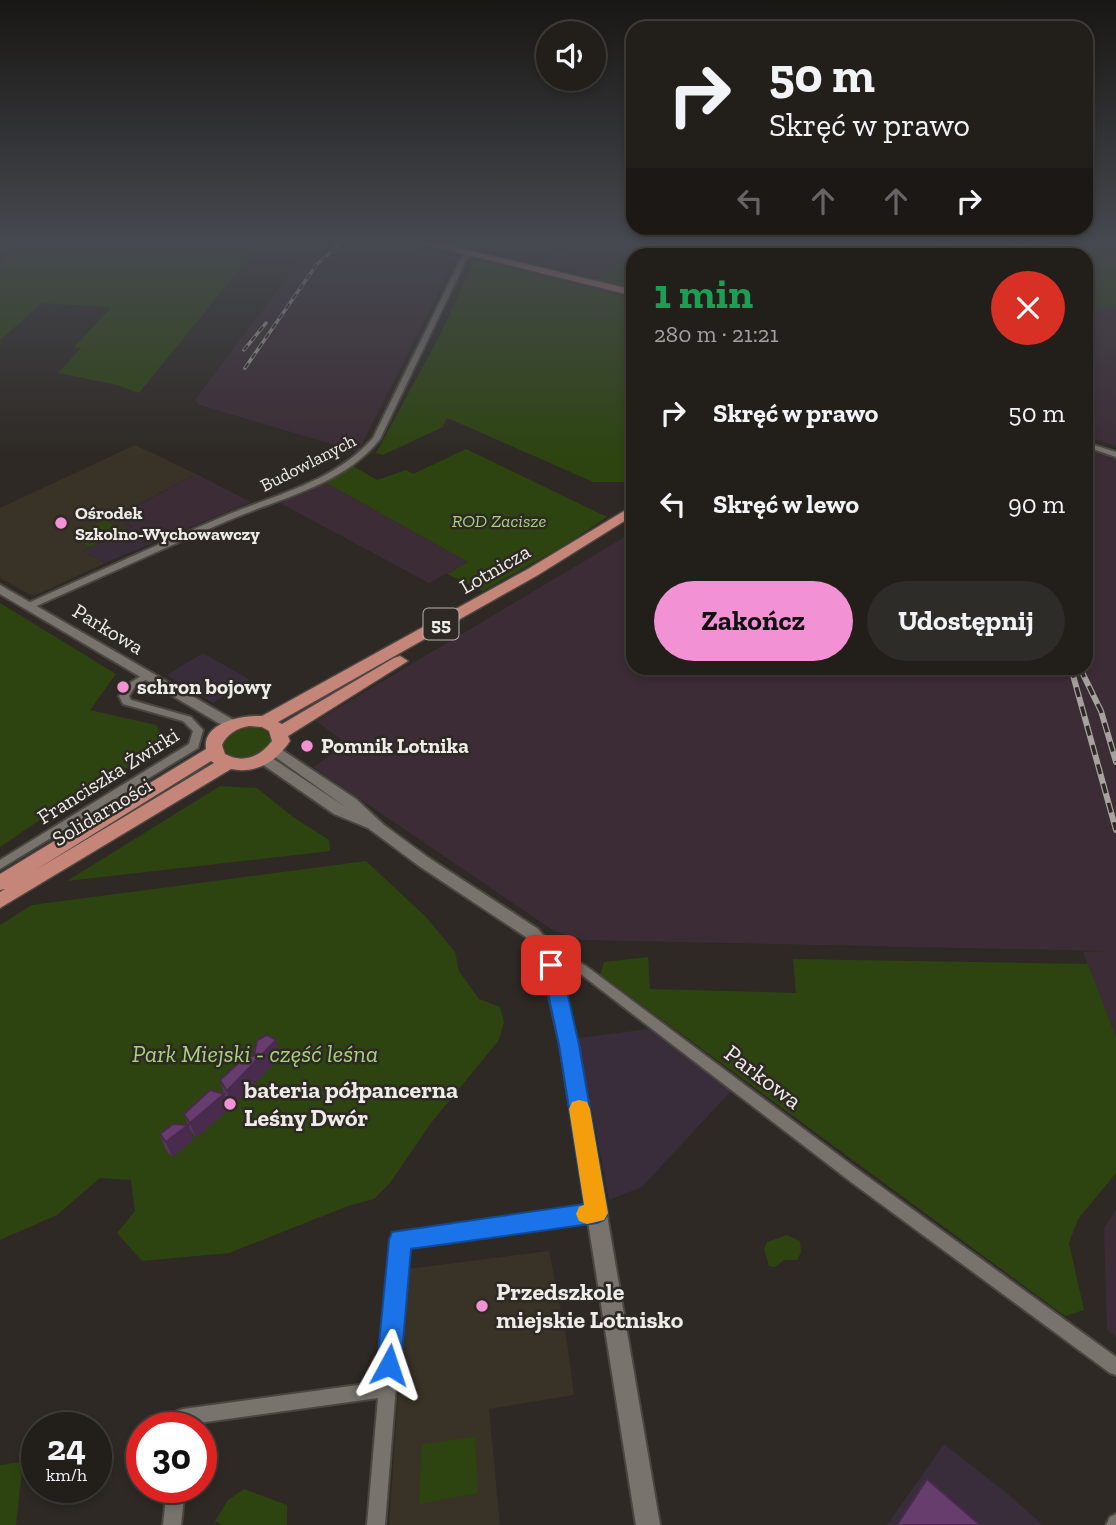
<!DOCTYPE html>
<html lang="pl">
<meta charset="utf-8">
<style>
:root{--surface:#221f1b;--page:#2e2c28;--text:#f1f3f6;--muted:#a2a2a3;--line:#3f3d3a;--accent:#f391d5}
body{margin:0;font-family:"Zilla Slab",serif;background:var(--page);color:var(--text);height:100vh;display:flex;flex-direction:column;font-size:26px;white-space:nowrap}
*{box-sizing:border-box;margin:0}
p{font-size:23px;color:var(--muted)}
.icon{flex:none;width:38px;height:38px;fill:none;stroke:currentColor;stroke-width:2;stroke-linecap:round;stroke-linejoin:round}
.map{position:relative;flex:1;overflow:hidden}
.drawer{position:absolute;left:626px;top:248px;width:467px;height:427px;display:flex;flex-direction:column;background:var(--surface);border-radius:21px;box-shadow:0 4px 10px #0003,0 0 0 2px var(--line)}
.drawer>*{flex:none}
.guide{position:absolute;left:626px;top:21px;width:467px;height:214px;border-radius:21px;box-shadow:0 4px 10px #0003,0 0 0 2px var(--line);background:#221f1b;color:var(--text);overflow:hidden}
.tools{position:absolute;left:536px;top:21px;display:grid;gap:14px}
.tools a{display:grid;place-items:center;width:70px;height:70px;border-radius:50%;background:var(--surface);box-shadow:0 4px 10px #0003,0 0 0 2px var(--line);font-size:35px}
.speed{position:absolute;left:21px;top:1412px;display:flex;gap:14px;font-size:35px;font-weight:700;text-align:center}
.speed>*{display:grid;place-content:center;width:91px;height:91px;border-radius:50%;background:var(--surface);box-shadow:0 4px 10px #0003,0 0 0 2px var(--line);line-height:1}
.speed small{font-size:18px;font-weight:400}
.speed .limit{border:10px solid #d22;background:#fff;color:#111}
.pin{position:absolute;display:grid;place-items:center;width:60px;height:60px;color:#fff;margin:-30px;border-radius:14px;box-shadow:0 4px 10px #0006}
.me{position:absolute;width:77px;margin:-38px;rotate:5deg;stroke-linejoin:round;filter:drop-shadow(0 0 5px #0008)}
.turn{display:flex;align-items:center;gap:24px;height:147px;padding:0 28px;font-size:32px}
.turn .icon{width:91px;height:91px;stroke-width:2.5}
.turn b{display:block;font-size:49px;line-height:60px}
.lanes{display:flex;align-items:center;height:66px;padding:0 28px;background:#0003;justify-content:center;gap:35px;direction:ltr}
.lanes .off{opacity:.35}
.round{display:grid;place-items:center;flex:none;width:74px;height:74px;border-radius:37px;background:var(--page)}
.head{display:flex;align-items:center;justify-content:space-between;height:119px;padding:0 28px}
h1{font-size:42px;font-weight:800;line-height:52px;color:#1e9e55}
.button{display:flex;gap:14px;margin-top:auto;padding:14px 28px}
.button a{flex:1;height:80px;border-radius:42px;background:var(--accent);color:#111;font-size:28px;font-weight:800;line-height:80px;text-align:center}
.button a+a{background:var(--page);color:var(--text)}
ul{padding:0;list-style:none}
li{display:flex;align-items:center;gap:21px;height:91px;padding:0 28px}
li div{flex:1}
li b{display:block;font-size:26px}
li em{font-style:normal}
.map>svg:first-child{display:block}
.commercial{fill:#392d3b}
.industrial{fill:#3c2c36}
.built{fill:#393227}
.green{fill:#2d4410}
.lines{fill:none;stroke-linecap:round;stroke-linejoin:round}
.minor-casing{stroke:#4a4642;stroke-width:4}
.tertiary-casing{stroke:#4a4642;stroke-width:4}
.primary-casing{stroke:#4a4642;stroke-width:3}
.minor{fill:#78736c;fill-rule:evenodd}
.tertiary{fill:#78736c;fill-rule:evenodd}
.primary{fill:#c58578;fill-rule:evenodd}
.rail-far1-casing{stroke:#a6a39e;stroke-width:3.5}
.rail-casing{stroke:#a6a39e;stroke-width:6}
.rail-far1{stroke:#2e2924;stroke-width:2;stroke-dasharray:6;stroke-linecap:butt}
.rail{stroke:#2e2924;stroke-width:3.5;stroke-dasharray:10;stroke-linecap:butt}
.primary-bridge-casing{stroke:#4a4642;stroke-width:12;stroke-linecap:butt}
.primary-bridge{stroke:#c58578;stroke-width:10}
.wall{fill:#59345f}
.shaded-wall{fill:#482b4d}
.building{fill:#673d6e;stroke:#482b4d;stroke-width:2}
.route{fill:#1a73e8;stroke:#114b97;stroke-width:2}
.slow{fill:#f59e0b}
.poi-dot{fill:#f391d5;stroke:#2e2924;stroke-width:2.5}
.labels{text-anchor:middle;stroke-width:5;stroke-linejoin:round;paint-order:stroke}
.far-street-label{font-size:18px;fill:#eeece8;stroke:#2e2924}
.far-poi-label{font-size:18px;font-weight:bold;fill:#eeece8;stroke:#2e2924;text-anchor:start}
.far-park-label{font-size:18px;font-style:italic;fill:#a7d27b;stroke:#2e2924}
.shield{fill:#2e2924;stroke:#b4b2ad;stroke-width:2}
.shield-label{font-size:19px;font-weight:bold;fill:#eeece8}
.street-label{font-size:21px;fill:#eeece8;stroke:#2e2924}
.poi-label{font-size:21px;font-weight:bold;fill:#eeece8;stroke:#2e2924;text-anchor:start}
.near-park-label{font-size:24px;font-style:italic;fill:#a7d27b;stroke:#2e2924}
.near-street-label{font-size:24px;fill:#eeece8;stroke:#2e2924}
.near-poi-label{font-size:24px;font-weight:bold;fill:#eeece8;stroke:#2e2924;text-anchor:start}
</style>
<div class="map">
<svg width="1116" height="1525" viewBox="0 0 1116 1525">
<rect width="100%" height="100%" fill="#2e2924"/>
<!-- commercial -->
<path class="commercial" d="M134,526L160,540L105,563L83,551Z
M203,653L250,680L213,703L167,675Z
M649,1029L731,1091L642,1187L609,1200L578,1038Z
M944,1444L1009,1495L1043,1525H887Z"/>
<!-- industrial -->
<path class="industrial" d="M337,244H415L420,245L419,249L457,255L358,452L200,405L195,400L302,258H312Z
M524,244H647L599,278L538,263L563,248L555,246L549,250Z
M802,244H917L906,255L775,256L778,252L790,254Z
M1098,305L1116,308V446L1094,439L1087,440V332Z
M1087,449L1116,459V1037L1083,952L1107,951L583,940L554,931L313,767L347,744L316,721L633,532L634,668H1087Z
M196,474L251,502L160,540L114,518Z
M321,480L468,562L429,583L280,503Z
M1116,1210V1337L1107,1330L1104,1228Z"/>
<!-- built -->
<path class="built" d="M135,445L196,474L114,517L131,527L83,551L105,563L36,595H31L0,578V508Z
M549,1251L567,1342L574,1395L489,1409L500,1525H389L407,1269Z"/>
<!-- green -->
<path class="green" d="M119,244H260L139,393L117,385L58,373L81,348L74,347L112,307L42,303L0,340V265L21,251L113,248Z
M647,244H802L790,254L778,252L775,255L634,256L633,290L596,280Z
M981,244H1010L1036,256H978L985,245Z
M1024,244H1116L1113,253L1116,255V308L1098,305L1087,332V256L1047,255Z
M478,260L632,298L627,323L634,324L633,482H593L450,419H446L443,427L383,455L376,453L442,331L474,261Z
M466,449L607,517L565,545L483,591L447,574L468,562L321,480L353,466L377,480L406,470L413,474Z
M104,520L123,530L90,547L71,537Z
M0,603L116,674L90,710L156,725L167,744L152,760L97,777L62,805L0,847Z
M246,727H258L267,732L271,743C261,757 245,762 228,755L222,744L229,733Z
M220,786L257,788L293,817L329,840L330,851L67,881Z
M366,861L426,917L455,952L459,971L479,999L500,1007L504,1022L499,1040L431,1123L390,1183L374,1199L348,1206L229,1253L142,1261L117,1233L135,1211L131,1180L100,1178L57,1215L0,1240V925L32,905Z
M648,957L650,989L796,993L793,959L1088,964L1116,1037V1173L1078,1219L1069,1243L1084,1310L1065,1316L600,974L604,962Z
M787,1235L800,1241L801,1252L797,1260H784L775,1267L769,1266L764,1249L767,1242Z
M475,1437L478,1493L419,1504L422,1444Z
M23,1462L16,1525H0V1465Z
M244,1489L287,1505V1525H222L215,1521L228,1500Z"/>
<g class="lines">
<defs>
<path id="minor" d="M943,244H949L939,256H933Z
M1013,244H1021L1044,256H1035Z
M469,253L474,254L467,258L380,439C343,486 279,498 227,521C162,549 97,579 32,608H26L24,606L26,604C91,575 156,545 222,517C273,495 335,482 373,438L462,257Z
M1087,443L1116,452V457L1087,447Z
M146,673L151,676L134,688L129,696L131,700L191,717L203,730L198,748L0,869V860L189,744L193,731L183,721L123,704L119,696L128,684Z
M547,945L586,966L861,1172L1116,1357V1375L1110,1373L851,1182L578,972L543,953L541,950L543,947Z
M597,1206L602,1208L604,1213L602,1218L597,1220L407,1246L385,1525H367L378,1398L191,1424L190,1428H174L177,1411L183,1409L380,1382L393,1240L395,1235L400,1233Z
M167,1488H185L181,1525H163Z
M1116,1514V1525H1106L1110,1517Z"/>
<path id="tertiary" d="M0,585L237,722L239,725L232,729L227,728L0,594Z
M276,746L356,799L384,825L429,858L538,929L555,950L578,1045L660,1525H636L560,1045L539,952L526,937L419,866L368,828L334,814L259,762L257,759L259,756H269L347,808L271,754L269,751Z"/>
<path id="primary" d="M425,244H442L634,290V296Z
M634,505V515L538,575L278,722L282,724L394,658L400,656L408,661L288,736L290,741C276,762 256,774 231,769L0,908V892L5,889L0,890V874L206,749C202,722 243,715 262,716L528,569ZM249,726L262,727L269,731L272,741C260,757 243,764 225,754L222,745C227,734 237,728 249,726ZM211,761L214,763L34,871Z"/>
</defs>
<!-- minor casing -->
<use href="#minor" class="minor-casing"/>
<!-- tertiary casing -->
<use href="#tertiary" class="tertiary-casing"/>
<!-- primary casing -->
<use href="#primary" class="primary-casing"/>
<!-- minor -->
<use href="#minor" class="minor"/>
<!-- tertiary -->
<use href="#tertiary" class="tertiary"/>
<!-- primary -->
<use href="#primary" class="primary"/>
<defs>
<path id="rail-far1" d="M1065,244L1072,256
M1087,276L1091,291L1087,314
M244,350L266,323
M245,368L317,264L340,244"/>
<path id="rail" d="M1071,668L1116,830
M1080,668L1101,711L1116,762"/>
</defs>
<!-- rail-far1 casing -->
<use href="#rail-far1" class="rail-far1-casing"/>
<!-- rail casing -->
<use href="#rail" class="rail-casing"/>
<!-- rail-far1 -->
<use href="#rail-far1" class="rail-far1"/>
<!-- rail -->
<use href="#rail" class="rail"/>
<defs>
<path id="primary-bridge" d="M1032,256L1074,244"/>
</defs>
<!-- primary-bridge casing -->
<use href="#primary-bridge" class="primary-bridge-casing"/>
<!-- primary-bridge -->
<use href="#primary-bridge" class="primary-bridge"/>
</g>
<!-- wall -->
<path class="wall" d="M281,1056L232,1107L225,1096L229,1109L196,1138L190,1130L184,1114L224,1094L220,1080Z
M188,1125L193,1140L172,1157L166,1150L160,1134Z"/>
<!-- shaded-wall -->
<path class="shaded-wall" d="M276,1040L281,1056L232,1107L227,1091Z
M224,1094L229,1109L196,1138L190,1123Z
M188,1125L193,1140L172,1157L166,1142Z"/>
<!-- building -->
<path class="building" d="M267,1035L276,1040L227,1091L220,1080L243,1059L254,1055L257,1040Z
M210,1090L224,1094L190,1123L184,1114Z
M173,1124L188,1125L166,1142L160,1134Z
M927,1479L980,1525H897Z"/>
<!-- sky -->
<linearGradient id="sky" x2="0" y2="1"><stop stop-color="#191714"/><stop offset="0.53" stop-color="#464950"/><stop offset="1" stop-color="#464950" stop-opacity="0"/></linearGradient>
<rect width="1116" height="458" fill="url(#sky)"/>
<!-- route -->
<path class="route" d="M551,958L558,960L561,965L579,1045L608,1213L604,1220L597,1223L411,1249L401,1365L398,1374L389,1377L380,1374L377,1365L389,1240L392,1232L584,1204L559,1045L542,965L545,960Z"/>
<!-- slow -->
<path class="slow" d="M579,1100L587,1102L590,1109L608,1213L604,1220L587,1224L579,1221L576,1214L579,1207L584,1205L569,1109L572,1102Z"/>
<!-- markers -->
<g class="poi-dot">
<circle cx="61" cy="523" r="7"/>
<circle cx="123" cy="687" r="7"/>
<circle cx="307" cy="746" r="7"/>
<circle cx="230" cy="1104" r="7"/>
<circle cx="482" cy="1306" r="7"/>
</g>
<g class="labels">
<!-- far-street labels -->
<g class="far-street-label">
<text transform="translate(308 463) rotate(-27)" y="6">Budowlanych</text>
</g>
<!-- far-poi labels -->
<g class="far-poi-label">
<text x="75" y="519">Ośrodek<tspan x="75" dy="21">Szkolno-Wychowawczy</tspan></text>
</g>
<!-- far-park labels -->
<g class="far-park-label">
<text x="499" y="527">ROD Zacisze</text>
</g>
<!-- shield labels -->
<rect class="shield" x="423.5" y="608.5" width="35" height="31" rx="5"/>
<g class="shield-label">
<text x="441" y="631">55</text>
</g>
<!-- street labels -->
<g class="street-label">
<text transform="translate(495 569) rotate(-30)" y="7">Lotnicza</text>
<text transform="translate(108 629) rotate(31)" y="7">Parkowa</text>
<text transform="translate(108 776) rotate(-32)" y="7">Franciszka Żwirki</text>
<text transform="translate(102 812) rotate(-31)" y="7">Solidarności</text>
</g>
<!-- poi labels -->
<g class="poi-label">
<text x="137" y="694">schron bojowy</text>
<text x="321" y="753">Pomnik Lotnika</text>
</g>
<!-- near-park labels -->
<g class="near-park-label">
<text x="255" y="1062">Park Miejski - część leśna</text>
</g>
<!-- near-street labels -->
<g class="near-street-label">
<text transform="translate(763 1077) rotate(37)" y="8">Parkowa</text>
</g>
<!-- near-poi labels -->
<g class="near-poi-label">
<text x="244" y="1098">bateria półpancerna<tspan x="244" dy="28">Leśny Dwór</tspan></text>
<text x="496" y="1300">Przedszkole<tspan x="496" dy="28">miejskie Lotnisko</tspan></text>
</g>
</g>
</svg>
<div class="tools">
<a><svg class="icon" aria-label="sound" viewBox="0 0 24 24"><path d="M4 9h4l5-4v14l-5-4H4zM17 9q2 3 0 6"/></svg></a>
</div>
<div class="speed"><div>24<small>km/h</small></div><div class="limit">30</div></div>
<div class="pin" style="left:551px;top:965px;background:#d93025"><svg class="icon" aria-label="arrive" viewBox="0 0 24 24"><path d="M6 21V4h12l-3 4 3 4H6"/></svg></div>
<svg class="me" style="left:389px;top:1365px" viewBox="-20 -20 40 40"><path d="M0-17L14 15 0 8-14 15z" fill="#1a73e8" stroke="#fff" stroke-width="4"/></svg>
<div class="guide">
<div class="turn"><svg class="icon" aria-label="right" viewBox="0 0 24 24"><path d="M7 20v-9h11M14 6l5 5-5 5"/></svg><div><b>50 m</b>Skręć w prawo</div></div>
<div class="lanes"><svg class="icon off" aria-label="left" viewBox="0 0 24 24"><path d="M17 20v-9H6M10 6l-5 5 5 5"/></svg><svg class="icon off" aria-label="ahead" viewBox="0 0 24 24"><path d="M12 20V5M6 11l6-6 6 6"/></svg><svg class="icon off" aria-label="ahead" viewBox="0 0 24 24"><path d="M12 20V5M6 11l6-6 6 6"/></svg><svg class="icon" aria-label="right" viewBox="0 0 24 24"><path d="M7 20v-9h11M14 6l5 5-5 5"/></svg></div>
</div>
<section class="drawer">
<div class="head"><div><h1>1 min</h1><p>280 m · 21:21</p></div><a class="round" style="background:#d93025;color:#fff"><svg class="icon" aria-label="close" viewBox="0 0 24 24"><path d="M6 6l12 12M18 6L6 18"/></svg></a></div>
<ul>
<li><svg class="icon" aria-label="right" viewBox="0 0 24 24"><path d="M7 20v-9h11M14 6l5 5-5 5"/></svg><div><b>Skręć w prawo</b></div><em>50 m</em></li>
<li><svg class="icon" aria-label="left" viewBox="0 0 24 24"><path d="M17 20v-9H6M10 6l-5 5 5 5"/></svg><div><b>Skręć w lewo</b></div><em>90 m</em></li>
</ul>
<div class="button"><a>Zakończ</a><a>Udostępnij</a></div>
</section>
</div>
